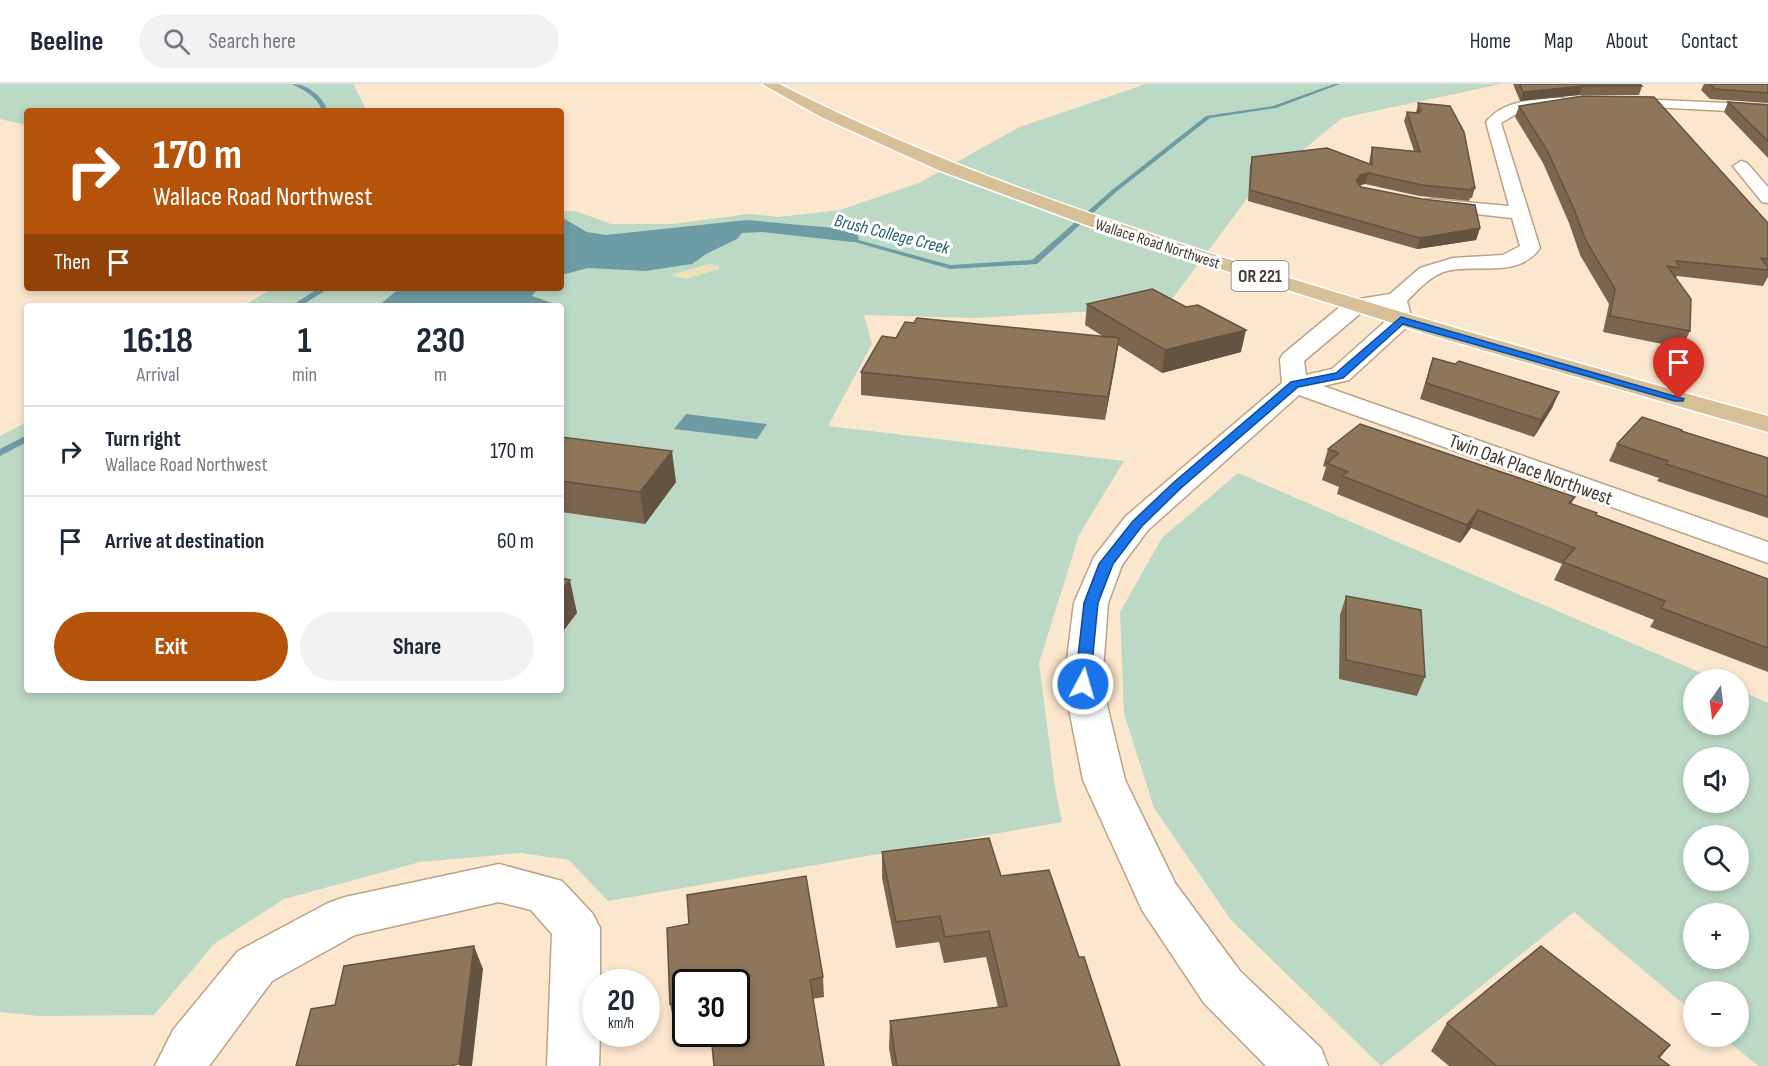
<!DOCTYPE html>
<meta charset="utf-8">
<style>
:root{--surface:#fff;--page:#f2f2f3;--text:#1f2937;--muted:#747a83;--line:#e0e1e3;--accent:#b45309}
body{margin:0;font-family:"Sofia Sans Condensed",sans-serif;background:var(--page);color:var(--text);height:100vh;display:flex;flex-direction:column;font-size:22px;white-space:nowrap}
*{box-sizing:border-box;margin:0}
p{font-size:20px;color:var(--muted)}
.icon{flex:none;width:33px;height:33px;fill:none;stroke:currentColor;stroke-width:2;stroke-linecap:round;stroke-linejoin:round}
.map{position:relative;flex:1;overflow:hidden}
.side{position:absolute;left:24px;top:219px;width:540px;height:390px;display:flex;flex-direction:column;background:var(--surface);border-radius:6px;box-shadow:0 3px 9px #0003}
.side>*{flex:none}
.banner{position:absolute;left:24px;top:24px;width:540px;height:183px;border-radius:6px;box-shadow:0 3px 9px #0003;background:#b45309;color:#fff;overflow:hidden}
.needle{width:39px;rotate:194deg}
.fabs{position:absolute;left:1683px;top:585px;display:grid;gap:12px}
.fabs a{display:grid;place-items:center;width:66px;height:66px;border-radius:50%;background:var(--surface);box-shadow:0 3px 9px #0003;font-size:30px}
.speed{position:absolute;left:582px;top:885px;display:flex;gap:12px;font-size:30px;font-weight:700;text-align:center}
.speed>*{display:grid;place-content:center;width:78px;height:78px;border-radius:50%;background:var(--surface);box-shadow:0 3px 9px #0003;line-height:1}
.speed small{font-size:15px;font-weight:400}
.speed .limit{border:3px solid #111;border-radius:9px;background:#fff;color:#111}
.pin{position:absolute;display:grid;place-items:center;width:51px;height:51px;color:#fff;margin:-62px -26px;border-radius:50% 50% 50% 0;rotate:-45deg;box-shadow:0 0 6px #0007}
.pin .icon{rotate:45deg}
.me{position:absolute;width:66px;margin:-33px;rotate:6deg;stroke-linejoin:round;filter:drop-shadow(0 0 4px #0008)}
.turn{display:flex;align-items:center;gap:21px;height:126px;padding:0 30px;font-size:27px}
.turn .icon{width:78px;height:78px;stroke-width:2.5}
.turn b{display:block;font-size:42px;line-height:51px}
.then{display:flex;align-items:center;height:57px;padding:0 30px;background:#0003;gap:12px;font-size:22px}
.eta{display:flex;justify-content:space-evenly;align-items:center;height:102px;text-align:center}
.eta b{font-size:36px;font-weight:700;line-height:42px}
.cta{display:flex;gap:12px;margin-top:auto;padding:12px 30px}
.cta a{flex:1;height:69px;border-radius:36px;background:var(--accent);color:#fff;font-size:24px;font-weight:700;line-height:69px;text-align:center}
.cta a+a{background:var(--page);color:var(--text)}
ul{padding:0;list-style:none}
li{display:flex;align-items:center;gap:18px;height:90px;padding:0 30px;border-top:2px solid var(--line)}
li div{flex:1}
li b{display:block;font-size:22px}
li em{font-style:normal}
header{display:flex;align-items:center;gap:36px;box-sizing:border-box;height:84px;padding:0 30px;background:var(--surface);border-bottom:2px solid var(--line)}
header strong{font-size:28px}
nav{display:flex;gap:33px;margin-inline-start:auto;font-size:21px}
.search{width:420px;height:54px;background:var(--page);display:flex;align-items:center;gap:15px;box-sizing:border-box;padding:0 21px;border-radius:33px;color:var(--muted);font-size:22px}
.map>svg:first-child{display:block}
.green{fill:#bcd9c5;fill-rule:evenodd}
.sand{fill:#eae0bb}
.water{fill:#6d9ca4}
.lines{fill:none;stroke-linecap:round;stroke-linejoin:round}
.stream{fill:#6d9ca4;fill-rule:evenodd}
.minor-casing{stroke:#bda386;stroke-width:3}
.primary-casing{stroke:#fff;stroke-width:3}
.minor{fill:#fff;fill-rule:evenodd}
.primary{fill:#d7c097;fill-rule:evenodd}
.wall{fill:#7a654e}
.shaded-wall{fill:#635340}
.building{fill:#8e765b;stroke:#635340;stroke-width:1.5}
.route{fill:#1a73e8;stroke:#114b97;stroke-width:1.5}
.labels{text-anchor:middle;stroke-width:6;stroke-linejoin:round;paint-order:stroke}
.far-street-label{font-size:16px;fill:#443a2e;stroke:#fff}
.far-water-label{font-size:18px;font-style:italic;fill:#21616a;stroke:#fff}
.shield{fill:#fff;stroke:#7c756d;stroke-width:1.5}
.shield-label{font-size:18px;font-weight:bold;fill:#443a2e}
.street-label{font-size:20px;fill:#443a2e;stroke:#fff}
</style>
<header>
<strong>Beeline</strong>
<div class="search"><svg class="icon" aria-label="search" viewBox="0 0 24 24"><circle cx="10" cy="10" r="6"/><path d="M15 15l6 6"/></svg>Search here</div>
<nav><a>Home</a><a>Map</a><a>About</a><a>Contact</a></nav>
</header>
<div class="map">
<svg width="1768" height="982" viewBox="0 0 1768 982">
<rect width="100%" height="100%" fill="#fbe6ce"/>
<!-- green -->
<path class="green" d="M0,0H353L367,27H27V41L0,35Z
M1146,0H1501L1342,34L1252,108L1166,223L974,234L864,231L872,260L828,342L1124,377L1079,451L1039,579L1055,703L1062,738L608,817L569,776L521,769L420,778L284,815L214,860L154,931L39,932L0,928V352L27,338V606H561V222H242L274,204H561V127H576L611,140H672L749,130L779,133L840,126L919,99L1020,43Z
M1238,389L1715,595L1694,596V640H1738L1739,606L1768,619V982H1758L1723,953L1738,952V908H1694L1693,928L1574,828L1381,982L1231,836L1154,724L1124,629L1120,528L1162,454ZM1694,674H1738V718H1694ZM1694,752H1738V796H1694ZM1694,830H1738V874H1694Z"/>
<!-- sand -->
<path class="sand" d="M709,180L718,181L719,185L686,195L674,192L673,190Z"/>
<!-- water -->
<path class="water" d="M561,133L587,148L606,151L747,136L845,145L857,150L859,155L852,158L762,148L742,149L737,155L706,170L692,180L646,187L588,184L561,191Z
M400,204H538L532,212L552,219V222H378Z
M686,330L767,340L757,355L674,345Z"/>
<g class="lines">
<!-- stream -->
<path class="stream" d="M292,0C308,0 322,12 328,27H322C317,12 305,7 292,0Z
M1334,0H1340L1276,24L1210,34L1116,108L1037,180L950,185L837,153L840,151L950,181L1032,176L1112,106L1206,32L1273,22Z
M319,204H329L301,222H291Z
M27,351V358L0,372V365Z"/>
<defs>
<path id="minor" d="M1562,14L1569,18L1567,21L1521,27L1501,39L1540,164C1518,196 1474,178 1443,188C1428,194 1418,206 1407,217L1412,236L1409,241L1349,296L1323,302L1768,458V479L1299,311L1148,446L1122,481L1108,519L1102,600L1125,696L1175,799L1240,887L1321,964L1328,982H1266L1204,919L1142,826L1083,696L1064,600L1074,519L1094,473L1126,432L1282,299L1280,275L1283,270L1347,217L1390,210L1420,184L1453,174L1503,171L1520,162L1512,134L1431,125L1425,124L1422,120L1425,116L1431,115L1509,122L1486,38C1503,16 1536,15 1562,14ZM1387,224L1389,234L1332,285L1306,291L1304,277L1362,228Z
M1617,14L1768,21V29L1612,21L1610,18Z
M1741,77L1747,79L1768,103V119L1762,118L1733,82Z
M499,780L562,797L593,830L600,844V898H596V950H600L599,982H547L552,850L531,826L499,818L355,851L272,897L209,982H155L173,946L238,867L328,819L345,813Z"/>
<path id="primary" d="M762,0H779C942,83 1114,140 1289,194C1448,243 1608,288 1768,332V348L1434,252L1118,153L938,86L821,33Z"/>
</defs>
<!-- minor casing -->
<use href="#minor" class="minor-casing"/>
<!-- primary casing -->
<use href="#primary" class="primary-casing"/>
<!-- minor -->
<use href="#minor" class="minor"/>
<!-- primary -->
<use href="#primary" class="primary"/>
</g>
<!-- wall -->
<path class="wall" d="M1513,0H1640L1642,2L1639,11H1579L1520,17Z
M1704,0H1768V19L1710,15L1701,6Z
M1728,18L1768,21V74L1724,28Z
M1418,19L1475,104L1472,114H1470L1469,117L1419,112L1365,100L1360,101L1361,103L1480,144L1476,156L1417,165L1248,117L1250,83L1252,73L1369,80L1370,73L1372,63L1414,67L1404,37L1407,28L1416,29Z
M1519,22L1768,139V193L1763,202L1677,192L1676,194L1690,247L1682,264L1603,248L1609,220L1580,171L1569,139L1543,79L1515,33Z
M1087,220L1241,268L1162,289L1118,261L1105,336L861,311V288L896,254L1104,253L1085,241Z
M1433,274L1559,308L1552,324L1534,353L1420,315Z
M561,344L563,353L676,398L645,440L561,428Z
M1681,347L1768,374V434L1657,397L1659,394L1609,377L1617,360Z
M1328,365L1575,413L1571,420L1596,431L1768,495V588L1650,543L1654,536L1554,496L1562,480L1471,444L1460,459L1337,410L1339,403L1322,396L1326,383L1323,382Z
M1346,512L1425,593L1417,612L1339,595L1340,531Z
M882,768L1001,792L1079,873L1120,982H892L889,964L890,937L998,923L986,873L944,879L939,858L896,864L882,794Z
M689,840L823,893L824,913L813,915L736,898H686V937L674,939L670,920Z
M1447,939L1670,961L1660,974L1670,982H1449L1431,967Z"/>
<!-- shaded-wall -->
<path class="shaded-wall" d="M1582,2L1579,11L1520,17L1523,8Z
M1368,89L1365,100L1357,102L1356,97L1360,91Z
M1480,144L1476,156L1417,165L1420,154Z
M1246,246L1241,268L1162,289L1165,266Z
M1119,254L1116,276L1105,336L1108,313Z
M1559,308L1552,324L1534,353L1541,336Z
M672,367L676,398L645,440L640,408Z
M1478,426L1471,444L1460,459L1467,441Z
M570,496L577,529L561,550V507Z
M474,862L483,885L472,982H460L459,980Z"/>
<!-- building -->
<path class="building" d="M1520,0H1640L1642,2H1582L1523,8Z
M1710,0H1768V9L1715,5Z
M1583,12L1654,13L1768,139V175L1761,174L1768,183V186L1676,177L1680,184L1667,182L1691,215L1690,247L1610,232L1615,205L1586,157L1574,125L1547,66L1519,22Z
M1728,18L1768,21V57Z
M1418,19L1450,22L1464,48L1475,104L1472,103V106L1422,101L1368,89L1360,91L1356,97L1361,103L1422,115L1475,121L1480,144L1420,154L1250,106L1252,73L1327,64L1372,81V63L1420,68L1407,28L1419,29L1418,27H1421Z
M1152,205L1186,223L1198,221L1246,246L1165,266L1087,220Z
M917,234L1119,254L1108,313L861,288L882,252L896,254L905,238L914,239Z
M1433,274L1455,280L1459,277L1559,308L1541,336L1426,299Z
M1642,333L1682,346L1681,347L1768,374V413L1666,380L1668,377L1617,360Z
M1360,340L1575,413L1569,419L1597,429L1596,431L1768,495V564L1661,524L1665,517L1563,478L1575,464L1478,426L1467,441L1342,392L1348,388L1327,379L1339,369L1328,365Z
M561,353L672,367L640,408L561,397Z
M561,494L570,496L561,507Z
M1346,512L1421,526L1425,593L1346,576Z
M989,754L1001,792L1049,786L1079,873H1084L1120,982H897L890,937L1007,922L989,847L945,853L940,832L896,838L882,768Z
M806,792L823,893L810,896L824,982H714L711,950H736V898H686V917L670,920L667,844L689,840L687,811Z
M474,862L459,980L450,982H296L311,925L335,921L344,882Z
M1541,862L1670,961L1658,973L1670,982H1497L1447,939Z"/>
<!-- route -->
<path class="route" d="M1401,233L1684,315L1683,317H1675L1403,240L1343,294L1298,303L1181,404L1142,442L1113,480L1098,519L1090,600L1088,603H1077L1075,600L1084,519L1099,480L1133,437L1173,399L1291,298L1336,289Z"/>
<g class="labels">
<!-- far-street labels -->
<g class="far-street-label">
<text transform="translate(1158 159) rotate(18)" y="6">Wallace Road Northwest</text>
</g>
<!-- far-water labels -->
<g class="far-water-label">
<text transform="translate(892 150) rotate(14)" y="6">Brush College Creek</text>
</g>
<!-- shield labels -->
<rect class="shield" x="1231.5" y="177" width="57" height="30" rx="4.5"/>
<g class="shield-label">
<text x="1260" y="198">OR 221</text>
</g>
<!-- street labels -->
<g class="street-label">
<text transform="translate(1531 385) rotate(20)" y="7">Twin Oak Place Northwest</text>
</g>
</g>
</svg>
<div class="fabs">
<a><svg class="needle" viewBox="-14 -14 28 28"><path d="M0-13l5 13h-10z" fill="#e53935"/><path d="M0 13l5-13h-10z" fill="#747a83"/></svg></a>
<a><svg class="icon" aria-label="sound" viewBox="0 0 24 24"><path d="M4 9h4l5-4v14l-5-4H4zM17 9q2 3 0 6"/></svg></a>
<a><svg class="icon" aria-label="search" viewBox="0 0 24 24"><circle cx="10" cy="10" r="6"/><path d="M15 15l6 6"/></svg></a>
<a>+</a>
<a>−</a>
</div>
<div class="speed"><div>20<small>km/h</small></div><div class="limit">30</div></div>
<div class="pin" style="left:1679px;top:315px;background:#d93025"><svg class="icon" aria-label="arrive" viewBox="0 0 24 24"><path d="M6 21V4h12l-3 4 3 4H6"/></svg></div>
<svg class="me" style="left:1083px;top:600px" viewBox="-20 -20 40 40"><circle r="17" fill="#1a73e8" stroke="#fff" stroke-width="3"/><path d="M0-11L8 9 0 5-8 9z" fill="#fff"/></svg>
<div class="banner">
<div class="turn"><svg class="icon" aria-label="right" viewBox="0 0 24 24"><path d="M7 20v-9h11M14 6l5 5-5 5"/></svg><div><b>170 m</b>Wallace Road Northwest</div></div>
<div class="then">Then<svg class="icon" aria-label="arrive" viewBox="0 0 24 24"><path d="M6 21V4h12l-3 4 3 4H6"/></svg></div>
</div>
<section class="side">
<div class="eta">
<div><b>16:18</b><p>Arrival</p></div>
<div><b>1</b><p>min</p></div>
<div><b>230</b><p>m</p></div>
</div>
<ul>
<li><svg class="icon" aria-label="right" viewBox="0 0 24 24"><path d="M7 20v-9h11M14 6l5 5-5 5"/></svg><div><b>Turn right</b><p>Wallace Road Northwest</p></div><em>170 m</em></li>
<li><svg class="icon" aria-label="arrive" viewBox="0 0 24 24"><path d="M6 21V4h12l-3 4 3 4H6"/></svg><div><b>Arrive at destination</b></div><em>60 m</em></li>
</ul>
<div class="cta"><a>Exit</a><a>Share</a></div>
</section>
</div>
